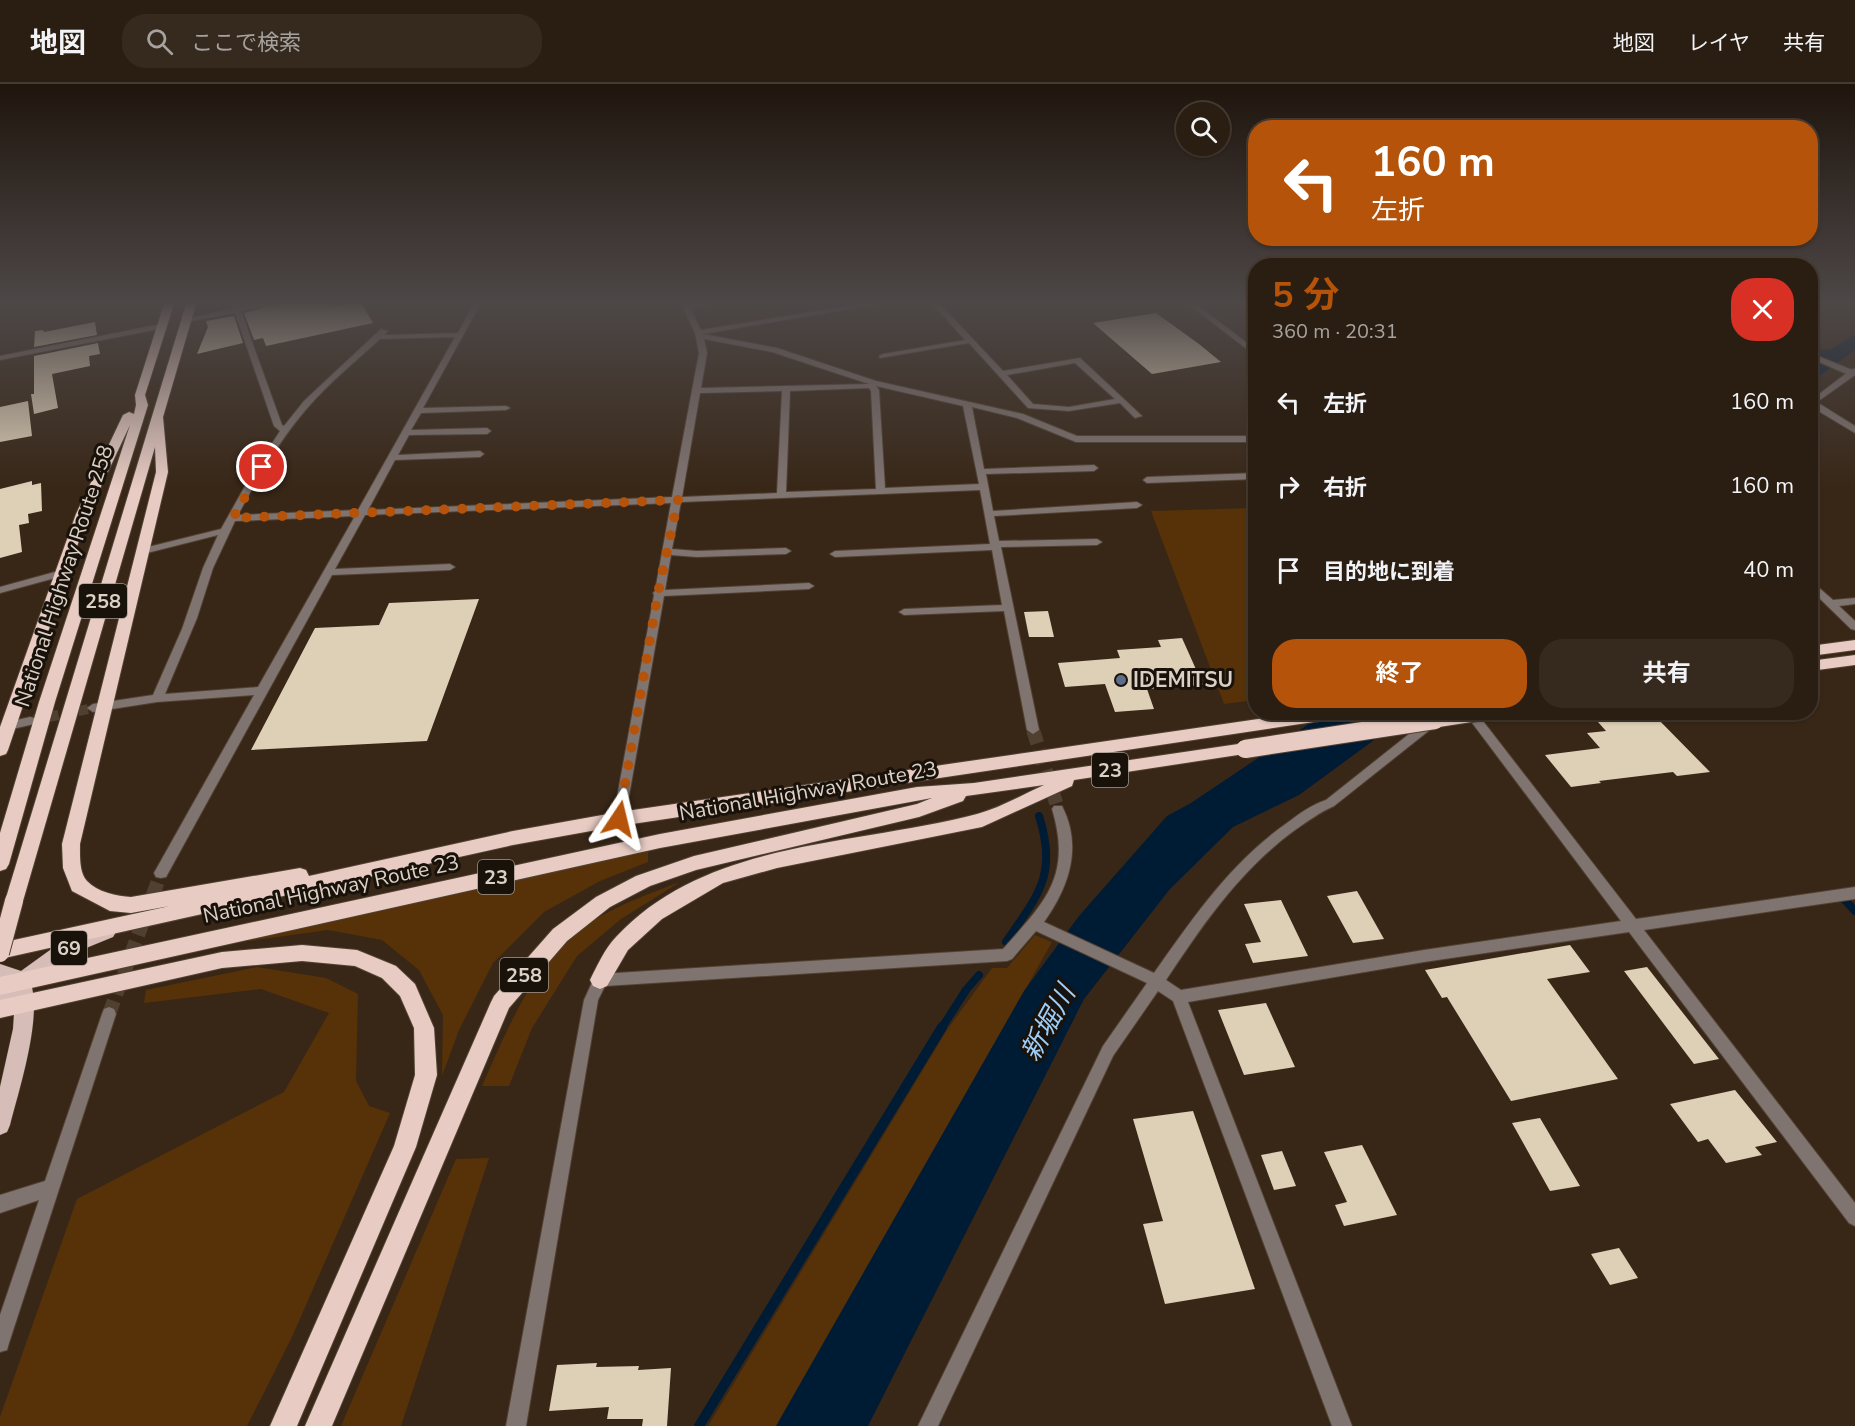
<!DOCTYPE html>
<html lang="ja">
<meta charset="utf-8">
<style>
:root{--surface:#2a1d11;--page:#362a1f;--text:#f1f3f6;--muted:#a5a29f;--line:#463b31;--accent:#b45309}
body{margin:0;font-family:"Nunito Sans","Noto Sans JP",sans-serif;background:var(--page);color:var(--text);height:100vh;display:flex;flex-direction:column;font-size:22px;white-space:nowrap}
*{box-sizing:border-box;margin:0}
p{font-size:20px;color:var(--muted)}
.icon{flex:none;width:33px;height:33px;fill:none;stroke:currentColor;stroke-width:2;stroke-linecap:round;stroke-linejoin:round}
.map{position:relative;flex:1;overflow:hidden}
.side{position:absolute;left:1248px;top:174px;width:570px;height:462px;display:flex;flex-direction:column;background:var(--surface);border-radius:24px;box-shadow:0 2px 4px #0004,0 0 0 2px var(--line)}
.side>*{flex:none}
.top-card{position:absolute;left:1248px;top:36px;width:570px;height:126px;border-radius:24px;box-shadow:0 2px 4px #0004,0 0 0 2px var(--line);background:#b45309;color:#fff;overflow:hidden}
.fabs{position:absolute;left:1176px;top:18px;display:grid;gap:12px}
.fabs a{display:grid;place-items:center;width:54px;height:54px;border-radius:50%;background:var(--surface);box-shadow:0 2px 4px #0004,0 0 0 2px var(--line);font-size:30px}
.pin{position:absolute;display:grid;place-items:center;width:51px;height:51px;color:#fff;margin:-26px;border:3px solid #fff;border-radius:50%;box-shadow:0 2px 6px #0007}
.me{position:absolute;width:66px;margin:-33px;rotate:10deg;stroke-linejoin:round;filter:drop-shadow(0 0 4px #0008)}
.turn{display:flex;align-items:center;gap:21px;height:126px;padding:0 24px;font-size:27px}
.turn .icon{width:78px;height:78px;stroke-width:2.5}
.turn b{display:block;font-size:42px;line-height:51px}
.round{display:grid;place-items:center;flex:none;width:63px;height:63px;border-radius:24px;background:var(--page)}
.summary{display:flex;align-items:center;justify-content:space-between;height:102px;padding:0 24px}
h1{font-size:36px;font-weight:700;line-height:45px;color:var(--accent)}
.cta{display:flex;gap:12px;margin-top:auto;padding:12px 24px}
.cta a{flex:1;height:69px;border-radius:24px;background:var(--accent);color:#fff;font-size:24px;font-weight:700;line-height:69px;text-align:center}
.cta a+a{background:var(--page);color:var(--text)}
ul{padding:0;list-style:none}
li{display:flex;align-items:center;gap:18px;height:84px;padding:0 24px}
li div{flex:1}
li b{display:block;font-size:22px}
li em{font-style:normal}
header{display:flex;align-items:center;gap:36px;box-sizing:border-box;height:84px;padding:0 30px;background:var(--surface);border-bottom:2px solid var(--line)}
header strong{font-size:28px}
nav{display:flex;gap:33px;margin-inline-start:auto;font-size:21px}
.search{width:420px;height:54px;background:var(--page);display:flex;align-items:center;gap:15px;box-sizing:border-box;padding:0 21px;border-radius:24px;color:var(--muted);font-size:22px}
.map>svg:first-child{display:block}
.green{fill:#573208}
.water{fill:#001b34}
.lines{fill:none;stroke-linecap:round;stroke-linejoin:round}
.stream-far1{stroke:#001b34;stroke-width:8}
.stream{stroke:#001b34;stroke-width:10}
.building{fill:#decfb7}
.minor-tunnel-far1{stroke:#504031;stroke-width:10;stroke-dasharray:10 5;stroke-linecap:butt}
.minor-tunnel{stroke:#504031;stroke-width:14;stroke-dasharray:14 7;stroke-linecap:butt}
.minor-casing{stroke:#524233;stroke-width:2}
.tertiary-casing{stroke:#524233;stroke-width:2}
.primary-casing{stroke:#524233;stroke-width:1}
.trunk-casing{stroke:#524233;stroke-width:2}
.minor{fill:#807471;fill-rule:evenodd}
.tertiary{fill:#807471;fill-rule:evenodd}
.primary{fill:#d7bdb7;fill-rule:evenodd}
.trunk{fill:#e8ccc4;fill-rule:evenodd}
.trunk-bridge-far1-casing{stroke:#524233;stroke-width:16;stroke-linecap:butt}
.trunk-bridge-casing{stroke:#524233;stroke-width:20;stroke-linecap:butt}
.trunk-bridge-far1{stroke:#e8ccc4;stroke-width:14}
.trunk-bridge{stroke:#e8ccc4;stroke-width:18}
.route{stroke:#b45309;stroke-width:10;stroke-dasharray:0 18}
.service-dot{fill:#5c6f8a;stroke:#19120b;stroke-width:2}
.labels{text-anchor:middle;stroke-width:6;stroke-linejoin:round;paint-order:stroke}
.shield{fill:#19120b;stroke:#a1978e;stroke-width:1.5}
.shield-label{font-size:20px;font-weight:bold;fill:#dbd0c6}
.street-label{font-size:21px;fill:#dbd0c6;stroke:#19120b}
.poi-label{font-size:21px;font-weight:bold;fill:#dbd0c6;stroke:#19120b;text-anchor:start}
.near-water-label{font-size:27px;font-style:italic;fill:#9dcdf9;stroke:#19120b}
</style>
<header>
<strong>地図</strong>
<div class="search"><svg class="icon" aria-label="search" viewBox="0 0 24 24"><circle cx="10" cy="10" r="6"/><path d="M15 15l6 6"/></svg>ここで検索</div>
<nav><a>地図</a><a>レイヤ</a><a>共有</a></nav>
</header>
<div class="map">
<svg width="1855" height="1342" viewBox="0 0 1855 1342">
<rect width="100%" height="100%" fill="#382717"/>
<!-- green -->
<path class="green" d="M1255,424V616L1224,620L1151,427Z
M648,767V778L600,797L544,828L493,879L459,946L442,992L443,931L419,886L382,856L328,846L249,857L248,851Z
M680,798L621,835L577,872L532,944L509,1002H482C507,946 533,880 585,842C614,822 648,810 680,798Z
M1035,851L1052,858L780,1342H708L947,946L992,884H1007Z
M257,883L326,894L358,910L356,997L369,1022L390,1029L292,1253L247,1342H0V1333L77,1115L284,1008L329,929L261,905L144,919L146,906Z
M489,1074L401,1342H341L456,1075Z"/>
<!-- water -->
<path class="water" d="M1853,251H1855V266L1811,298L1810,267L1831,265Z
M1325,629H1411L1299,711L1233,743L1170,805L1084,915L868,1342H776L1024,907L1079,832L1167,732L1191,719Z"/>
<g class="lines">
<!-- stream-far1 -->
<path class="stream-far1" d="M1844,815L1855,827
M1006,858C1038,811 1058,791 1039,732
M941,945L966,906L979,891"/>
<!-- stream -->
<path class="stream" d="M699,1342L942,943"/>
</g>
<!-- building -->
<path class="building" d="M289,217H333L334,222L360,217L373,239L266,262L263,254L254,256L244,229Z
M1156,229L1199,260L1221,278L1152,290L1093,239Z
M234,232L243,259L197,270L208,243L206,237Z
M95,238L97,251L34,263L35,247L43,246L44,248Z
M98,259L100,270L89,272L90,282L52,290L58,324L34,330L31,310H34V272Z
M28,317L32,352L0,358V323Z
M32,397V401L41,399L42,427L28,430L29,439L19,441L22,468L0,474V405Z
M479,515L427,657L251,666L315,544L379,541L389,519Z
M1048,527L1054,553H1029L1024,528Z
M1182,554L1203,601L1147,605L1154,625L1115,628L1105,600L1065,603L1058,579L1120,574L1117,566L1161,563L1158,556Z
M1655,632L1710,688L1677,692L1673,688L1599,697L1601,699L1571,703L1545,671L1600,664L1587,649L1606,647L1598,638Z
M1357,807L1384,855L1353,859L1327,812Z
M1281,816L1308,872L1253,879L1245,860L1261,858L1244,820Z
M1570,861L1590,888L1547,895L1618,995L1511,1017L1447,913L1442,914L1425,886Z
M1647,883L1719,975L1694,980L1624,887Z
M1266,919L1295,983L1244,991L1218,926Z
M1735,1006L1777,1058L1755,1063L1762,1071L1726,1079L1708,1055L1698,1058L1670,1020Z
M1193,1027L1255,1205L1165,1220L1143,1140L1163,1137L1133,1035Z
M1540,1034L1580,1102L1550,1107L1512,1039Z
M1362,1061L1397,1131L1344,1142L1335,1121L1347,1118L1324,1068Z
M1282,1067L1296,1102L1274,1106L1261,1071Z
M1619,1164L1638,1194L1610,1201L1591,1170Z
M597,1279L596,1283L639,1282L638,1286L671,1284L667,1342H642L643,1335H607L609,1323L549,1327L557,1281Z"/>
<g class="lines">
<!-- minor-tunnel-far1 -->
<path class="minor-tunnel-far1" d="M34,636L93,624"/>
<!-- minor-tunnel -->
<path class="minor-tunnel" d="M1033,646L1058,725
M109,930L161,789"/>
<defs>
<path id="minor" d="M231,217H238L240,223L271,217H287L241,227L282,341L284,342L304,317L381,245L388,247L384,251L458,249L475,217H482L423,324L506,322L510,324L506,326L421,329L411,346L487,344L491,347L487,350L409,351L398,371L480,367L484,370L480,373L395,376L368,426L672,413L699,269L695,249L680,217H687L688,221L706,217H724L690,224L701,246L879,217H897L703,250L777,264L876,297L1023,330L1077,352H1256V358H1076L1017,334L972,323L984,385L1094,381L1098,384L1094,387L986,390L993,427L1137,418L1142,421L1137,424L994,432L999,457L1097,455L1102,458L1097,461L1001,463L1039,646L1033,650L1027,646L1004,527L904,531L899,528L904,525L1002,521L992,466L835,473L830,470L835,467L990,460L980,406L681,418L672,465L697,467L786,464L791,467L786,470L697,473L671,471L665,506L809,499L814,502L809,505L664,512L625,735L623,738H615L613,735L654,511L653,509L655,507L671,419L365,431L335,485L450,480L455,483L450,486L332,491L166,793L161,794L156,793L154,789L254,611L157,618L93,628L87,624L93,620L153,611L182,545L203,484L218,451L143,470L140,469V465L221,445L249,395L280,347L274,342L235,229L186,238L182,236L233,225ZM455,253L358,426L238,431C258,393 280,355 309,322C330,298 356,277 380,255ZM704,255L772,268L869,300L701,304L707,269ZM876,302L963,322L979,400L885,404L879,306ZM869,304L871,307L876,405L786,408L790,307ZM782,307L777,409L682,413L700,309ZM355,432L258,603L165,610L197,534L213,484L235,437Z
M930,217H937L1003,287L1080,274L1142,332L1135,334L1120,319L1069,327L1028,324L969,259L880,274L879,272L883,270L965,256ZM1075,279L1115,315L1069,323L1033,320L1007,291Z
M1184,217H1192L1256,266V272Z
M161,240H164V244L0,276V272Z
M1810,269L1855,287V290L1849,291L1810,274Z
M1810,317H1815L1855,342V349L1810,322Z
M1256,389V395L1147,399L1143,396L1147,393Z
M62,486L66,487V491L0,509V503Z
M1810,496L1833,516L1855,514V520L1839,522L1855,537V546L1851,545L1810,505Z
M1464,628H1476L1636,835L1855,803V815L1644,846L1855,1119V1142L1849,1139L1629,848L1424,878L1188,918L1352,1342H1332L1173,917L1158,907L1113,972L938,1342H918L1103,962L1147,899L1036,847L1012,875L1007,877L605,902L598,916L526,1342H506L584,916L595,892L600,890L1003,865C1046,817 1072,792 1052,725L1054,722H1062C1083,763 1069,803 1044,838L1154,889C1193,834 1230,779 1287,739C1299,730 1311,721 1326,716L1428,635L1432,634L1438,638L1436,641L1334,722C1320,728 1308,737 1295,746C1240,786 1203,840 1166,896L1181,906L1424,866L1621,837Z
M30,633L34,634L36,637L34,640L8,646L2,642L4,639Z
M109,923L114,925L116,930L9,1259L7,1266L0,1268V1231L39,1116L0,1129V1111L45,1097L102,930L104,925Z"/>
<path id="tertiary" d="M1852,285H1855V291L1810,323V317Z"/>
<path id="primary" d="M107,841L113,843L116,848L113,853L69,871L31,900C42,934 19,1006 10,1041L7,1048L0,1051V1003L13,945L15,915L0,925V905L8,898L0,896V880L21,887L57,861Z"/>
<path id="trunk" d="M165,217H175L145,311L148,321L55,618L9,780L6,785L0,787V749L39,618L130,341L88,430L8,666L6,670L0,672V643L76,430L123,331L129,328L134,330L136,321L135,311Z
M187,217H197L163,333L168,388L80,760C80,771 79,789 87,797C97,808 117,812 131,813L300,784L306,786L309,792L513,747L619,728L1306,628H1355L1347,633L619,742L513,761L0,875V859L170,822L131,829L110,827L72,807L63,784L62,760L156,388L155,363L23,817L21,822L14,825L7,822L5,817Z
M1855,556V566L1810,572V562Z
M1855,571V581L1810,587V577Z
M1245,659L1251,661L1253,665L1251,669L1074,696L1072,702L982,743L777,784L723,799L662,835L628,866L607,902L600,905L593,902L590,896C597,882 605,864 616,853C707,755 856,762 977,730C999,724 1022,711 1044,701L966,712L963,717L919,733L696,786L650,802L610,823L567,857L509,924L332,1342H305L491,918L494,912L553,845L596,813L636,792L694,772L917,720L932,714L660,764L0,911V893L660,750L917,703L974,699Z
M302,861L357,866L396,882L415,900L434,944L437,991L416,1063L297,1342H270L394,1062L415,991L414,944L400,912L382,894L355,882L302,877L222,884L0,934V916L222,868Z"/>
</defs>
<!-- minor casing -->
<use href="#minor" class="minor-casing"/>
<!-- tertiary casing -->
<use href="#tertiary" class="tertiary-casing"/>
<!-- primary casing -->
<use href="#primary" class="primary-casing"/>
<!-- trunk casing -->
<use href="#trunk" class="trunk-casing"/>
<!-- minor -->
<use href="#minor" class="minor"/>
<!-- tertiary -->
<use href="#tertiary" class="tertiary"/>
<!-- primary -->
<use href="#primary" class="primary"/>
<!-- trunk -->
<use href="#trunk" class="trunk"/>
<defs>
<path id="trunk-bridge-far1" d="M1425,638L1490,628"/>
<path id="trunk-bridge" d="M1245,665L1435,636
M0,869L14,817"/>
</defs>
<!-- trunk-bridge-far1 casing -->
<use href="#trunk-bridge-far1" class="trunk-bridge-far1-casing"/>
<!-- trunk-bridge casing -->
<use href="#trunk-bridge" class="trunk-bridge-casing"/>
<!-- trunk-bridge-far1 -->
<use href="#trunk-bridge-far1" class="trunk-bridge-far1"/>
<!-- trunk-bridge -->
<use href="#trunk-bridge" class="trunk-bridge"/>
</g>
<!-- sky -->
<linearGradient id="sky" x2="0" y2="1"><stop stop-color="#1f150d"/><stop offset="0.54" stop-color="#4d4747"/><stop offset="1" stop-color="#4d4747" stop-opacity="0"/></linearGradient>
<rect width="1855" height="405" fill="url(#sky)"/>
<g class="lines">
<!-- route -->
<path class="route" d="M262,383L233,434L678,416L658,509L619,735"/>
</g>
<!-- markers -->
<circle class="service-dot" cx="1121" cy="596" r="6"/>
<g class="labels">
<!-- shield labels -->
<g class="shield">
<rect x="79" y="500" width="48" height="34" rx="4.5"/>
<rect x="1092" y="669" width="36" height="34" rx="4.5"/>
<rect x="478" y="776" width="36" height="34" rx="4.5"/>
<rect x="51" y="847" width="36" height="34" rx="4.5"/>
<rect x="500" y="874" width="48" height="34" rx="4.5"/>
</g>
<g class="shield-label">
<text x="103" y="524">258</text>
<text x="1110" y="693">23</text>
<text x="496" y="800">23</text>
<text x="69" y="871">69</text>
<text x="524" y="898">258</text>
</g>
<!-- street labels -->
<g class="street-label">
<text transform="translate(64 492) rotate(-72)" y="7">National Highway Route 258</text>
<text transform="translate(808 707) rotate(-10)" y="7">National Highway Route 23</text>
<text transform="translate(331 805) rotate(-12)" y="7">National Highway Route 23</text>
</g>
<!-- poi labels -->
<g class="poi-label">
<text x="1133" y="603">IDEMITSU</text>
</g>
<!-- near-water labels -->
<g class="near-water-label">
<text transform="translate(1048 939) rotate(-61)" y="9">新堀川</text>
</g>
</g>
</svg>
<div class="fabs">
<a><svg class="icon" aria-label="search" viewBox="0 0 24 24"><circle cx="10" cy="10" r="6"/><path d="M15 15l6 6"/></svg></a>
</div>
<div class="pin" style="left:262px;top:383px;background:#d93025"><svg class="icon" aria-label="arrive" viewBox="0 0 24 24"><path d="M6 21V4h12l-3 4 3 4H6"/></svg></div>
<svg class="me" style="left:619px;top:735px" viewBox="-20 -20 40 40"><path d="M0-17L14 15 0 8-14 15z" fill="#b45309" stroke="#fff" stroke-width="4"/></svg>
<div class="top-card">
<div class="turn"><svg class="icon" aria-label="left" viewBox="0 0 24 24"><path d="M17 20v-9H6M10 6l-5 5 5 5"/></svg><div><b>160 m</b>左折</div></div>
</div>
<section class="side">
<div class="summary"><div><h1>5 分</h1><p>360 m · 20:31</p></div><a class="round" style="background:#d93025;color:#fff"><svg class="icon" aria-label="close" viewBox="0 0 24 24"><path d="M6 6l12 12M18 6L6 18"/></svg></a></div>
<ul>
<li><svg class="icon" aria-label="left" viewBox="0 0 24 24"><path d="M17 20v-9H6M10 6l-5 5 5 5"/></svg><div><b>左折</b></div><em>160 m</em></li>
<li><svg class="icon" aria-label="right" viewBox="0 0 24 24"><path d="M7 20v-9h11M14 6l5 5-5 5"/></svg><div><b>右折</b></div><em>160 m</em></li>
<li><svg class="icon" aria-label="arrive" viewBox="0 0 24 24"><path d="M6 21V4h12l-3 4 3 4H6"/></svg><div><b>目的地に到着</b></div><em>40 m</em></li>
</ul>
<div class="cta"><a>終了</a><a>共有</a></div>
</section>
</div>
